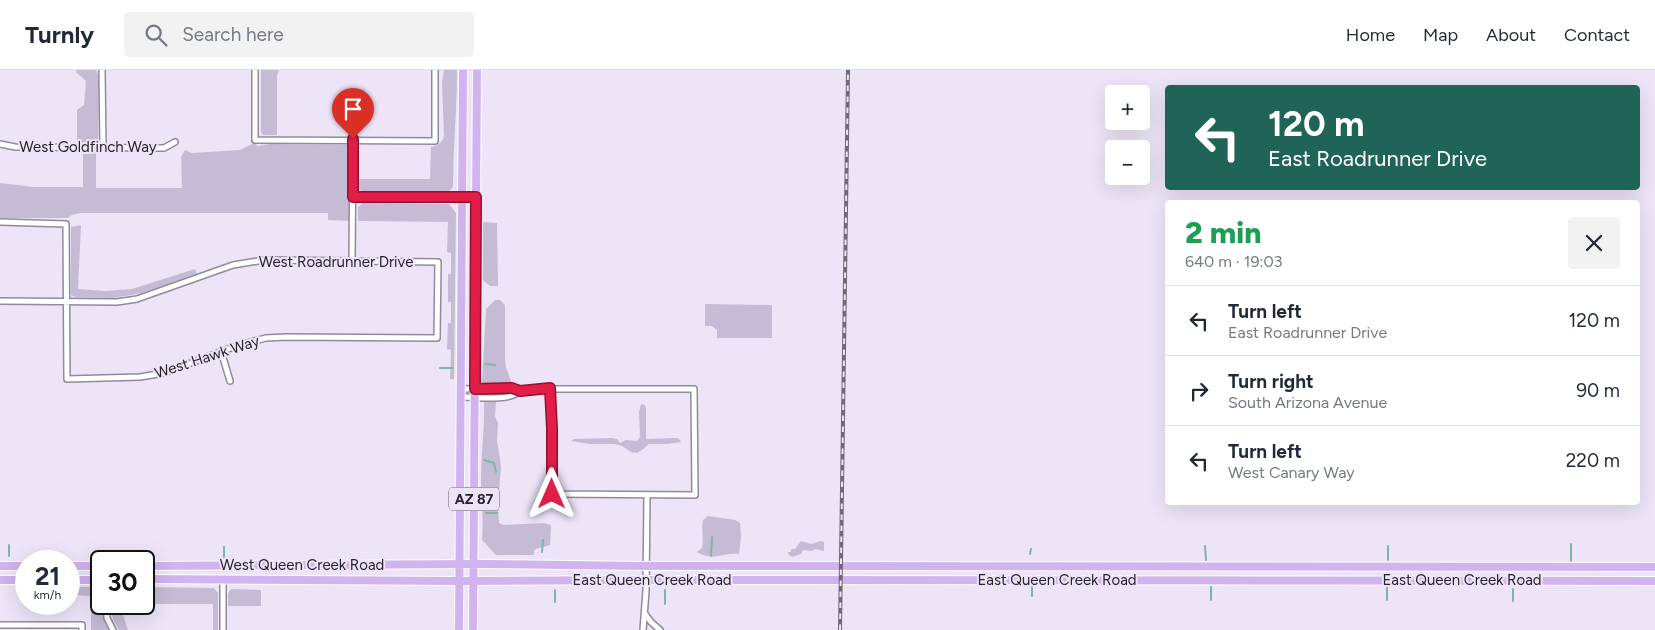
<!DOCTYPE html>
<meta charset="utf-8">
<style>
:root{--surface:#fff;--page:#f2f2f3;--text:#1f2937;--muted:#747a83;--line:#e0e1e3}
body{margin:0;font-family:Figtree,sans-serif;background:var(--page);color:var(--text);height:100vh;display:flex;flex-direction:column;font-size:19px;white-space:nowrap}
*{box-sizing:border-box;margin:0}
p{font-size:16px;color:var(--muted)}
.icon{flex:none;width:28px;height:28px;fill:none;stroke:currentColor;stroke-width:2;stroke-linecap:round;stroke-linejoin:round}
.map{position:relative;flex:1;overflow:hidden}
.details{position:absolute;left:1165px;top:130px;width:475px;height:305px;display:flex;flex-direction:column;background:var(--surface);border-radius:5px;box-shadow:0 5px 20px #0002}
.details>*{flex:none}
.hud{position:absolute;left:1165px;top:15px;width:475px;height:105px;border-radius:5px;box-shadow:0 5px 20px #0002;background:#1f6456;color:#fff;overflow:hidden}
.buttons{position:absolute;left:1105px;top:15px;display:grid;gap:10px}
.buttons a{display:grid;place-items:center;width:45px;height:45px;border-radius:5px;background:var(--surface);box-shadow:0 5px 20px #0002;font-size:25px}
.speed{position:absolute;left:15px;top:480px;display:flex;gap:10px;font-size:25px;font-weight:700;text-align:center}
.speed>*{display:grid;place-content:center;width:65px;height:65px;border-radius:50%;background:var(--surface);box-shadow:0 5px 20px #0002;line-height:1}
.speed small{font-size:12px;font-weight:400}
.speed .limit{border:2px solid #111;border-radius:8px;background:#fff;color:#111}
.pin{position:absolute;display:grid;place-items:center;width:42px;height:42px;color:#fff;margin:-51px -21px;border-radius:50% 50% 50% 0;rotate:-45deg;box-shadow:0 0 5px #0007}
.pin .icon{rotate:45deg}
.me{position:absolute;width:55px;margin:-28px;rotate:0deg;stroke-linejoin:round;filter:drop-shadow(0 0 4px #0008)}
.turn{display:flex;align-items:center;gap:18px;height:105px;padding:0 20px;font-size:22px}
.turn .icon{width:65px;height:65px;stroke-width:2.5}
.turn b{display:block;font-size:35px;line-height:42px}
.round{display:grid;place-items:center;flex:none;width:52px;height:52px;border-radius:5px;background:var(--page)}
.overview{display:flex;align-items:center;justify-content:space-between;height:85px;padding:0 20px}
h1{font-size:30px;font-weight:800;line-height:38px;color:#1e9e55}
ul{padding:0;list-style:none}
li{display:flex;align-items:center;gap:15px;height:70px;padding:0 20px;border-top:1px solid var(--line)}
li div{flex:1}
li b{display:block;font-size:19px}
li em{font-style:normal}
header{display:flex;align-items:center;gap:30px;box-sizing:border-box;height:70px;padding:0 25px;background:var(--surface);border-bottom:1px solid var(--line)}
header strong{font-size:24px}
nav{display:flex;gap:28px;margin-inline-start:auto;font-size:18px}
.search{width:350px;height:45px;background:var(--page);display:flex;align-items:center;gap:12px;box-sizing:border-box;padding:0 18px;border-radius:5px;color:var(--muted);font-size:19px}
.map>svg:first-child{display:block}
.green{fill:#c6bbd5}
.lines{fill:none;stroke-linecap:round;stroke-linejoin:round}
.stream{stroke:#7eb5a7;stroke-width:2}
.street-casing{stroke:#918a9c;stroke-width:8}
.primary-casing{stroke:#fff;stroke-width:10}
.street{stroke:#fff;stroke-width:5}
.primary{stroke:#d0b3ef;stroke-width:8}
.rail-casing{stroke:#6e6974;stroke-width:4}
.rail{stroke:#ede4f8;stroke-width:2;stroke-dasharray:5.5;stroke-linecap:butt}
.route-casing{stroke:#92132f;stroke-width:12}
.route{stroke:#e11d48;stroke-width:9}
.labels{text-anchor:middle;stroke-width:4;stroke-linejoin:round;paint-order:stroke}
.shield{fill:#ede4f8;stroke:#625d68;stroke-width:1}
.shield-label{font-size:14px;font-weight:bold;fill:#26232a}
.street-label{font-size:15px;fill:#26232a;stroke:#ede4f8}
</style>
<header>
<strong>Turnly</strong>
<div class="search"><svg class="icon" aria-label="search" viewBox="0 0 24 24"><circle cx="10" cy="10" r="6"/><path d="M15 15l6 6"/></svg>Search here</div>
<nav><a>Home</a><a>Map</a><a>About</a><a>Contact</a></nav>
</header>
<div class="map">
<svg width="1655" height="560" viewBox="0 0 1655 560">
<rect width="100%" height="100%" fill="#ede4f8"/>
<!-- green -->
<path class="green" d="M77,0H96L99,7L98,69L94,73H77V40L84,35L86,11L76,2Z
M261,0H279L277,5V65H263L261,62Z
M444,0H457C457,39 453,78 453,117L448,122L362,121L358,119L359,109H430L431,77C438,76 441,73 444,67L442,11Z
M254,73L258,76L270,74L349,75L350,151L328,150V143H80L72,145L68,148H0V113L34,117H83V83H96V118H182L181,87L185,80L192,83L240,80Z
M363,133L449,134L456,143L454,309H450L451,280L447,279L448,253H451V232H448V204H451V183L447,182L448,152L358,151V137Z
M483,152L497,153L498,216H490L483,210Z
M81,155L78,219L105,221L132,219L195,199L197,204L142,223L114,228L75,227L71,225V157Z
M495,230H500L505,235V289L506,297L511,311L509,315H483L482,312L486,239Z
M705,234L772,235V268H717V260L712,256H705Z
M484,331L496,332L495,346L498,353L497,370L501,396L498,434L499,453L504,455L544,453L551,455L550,475L536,479L534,481V485H496L482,470C484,449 481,430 481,409C481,383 485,357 484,331Z
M641,334L645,335L646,339V368L647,369L677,368L679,369L681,372L668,374H649L642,380L637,383L631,382L622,376L614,374H589L571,371L574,369L612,368L617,369L620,373L626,370L637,371L640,367L639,342Z
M708,446L735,450L740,453L741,466L739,484C721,482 715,492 697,482L702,478C704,468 701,459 703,450Z
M801,471L812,474L820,471L824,472V481L815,479L812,481L803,480L801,484L792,487L788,484V482H791V479H795Z
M69,517H99L101,522L103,547L108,560H91V526L69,525Z
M144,517L214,518L218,523V560H213V534H144Z
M231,519L261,520V536H228V524Z
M111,534H124L121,539L128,560H119L113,550Z"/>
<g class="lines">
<!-- stream -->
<path class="stream" d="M485,294L495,295
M440,298H453
M484,390L494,393L496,402
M486,443H497
M1571,474V491
M1205,476L1206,490
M542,482L543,470
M1030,484L1031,479
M9,486V475
M711,486L712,467
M224,487V477
M1388,490V476
M1387,516V530
M1032,517V526
M1211,517V530
M555,520V532
M145,528L146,519
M1513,531V519
M665,534V520"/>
<defs>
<path id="street" d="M102,0L103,77
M255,0V70L435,71V0
M0,74L15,77L164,78L175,72
M353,127H476
M0,152L66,154L67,309L140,307L164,303L239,275L266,268L286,267L437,268L438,192L264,190L233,195L137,229L117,232L0,231
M352,190L353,69
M221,281L230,311
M461,319L512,318L520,321L550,319H694L695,425L552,424V359L550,319
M461,327C477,327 508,332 520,321
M106,534L107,548L113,560
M645,544L651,552L660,560
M0,555H82V560
M223,560V509
M643,560L646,521L647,425"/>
<path id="primary" d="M0,496H26
M69,496H101
M144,496L485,494L646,496L1655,497
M144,509L460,511L646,510L1655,511
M0,510H26
M69,510H101
M459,560L463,0
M473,560L477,0"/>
</defs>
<!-- street casing -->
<use href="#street" class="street-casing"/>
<!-- primary casing -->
<use href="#primary" class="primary-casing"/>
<!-- street -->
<use href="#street" class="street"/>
<!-- primary -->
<use href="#primary" class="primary"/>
<defs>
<path id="rail" d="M840,560L848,0"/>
</defs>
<!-- rail casing -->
<use href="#rail" class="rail-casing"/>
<!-- rail -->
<use href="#rail" class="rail"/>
</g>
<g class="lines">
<defs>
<path id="route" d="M353,69V127H476L475,319L512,318L520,321L550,318L552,359V424"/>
</defs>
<!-- route casing -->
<use href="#route" class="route-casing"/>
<!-- route -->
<use href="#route" class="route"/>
</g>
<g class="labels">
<!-- shield labels -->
<rect class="shield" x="449" y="417.5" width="50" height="23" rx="4"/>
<g class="shield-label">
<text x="474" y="434">AZ 87</text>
</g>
<!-- street labels -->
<g class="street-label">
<text x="88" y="82">West Goldfinch Way</text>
<text x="336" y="197">West Roadrunner Drive</text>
<text transform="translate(207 287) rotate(-18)" y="5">West Hawk Way</text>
<text x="302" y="500">West Queen Creek Road</text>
<text x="652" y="515">East Queen Creek Road</text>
<text x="1057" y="515">East Queen Creek Road</text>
<text x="1462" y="515">East Queen Creek Road</text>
</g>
</g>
</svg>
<div class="buttons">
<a>+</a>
<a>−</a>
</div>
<div class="speed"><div>21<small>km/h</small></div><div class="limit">30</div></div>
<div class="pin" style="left:353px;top:69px;background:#d93025"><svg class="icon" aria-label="arrive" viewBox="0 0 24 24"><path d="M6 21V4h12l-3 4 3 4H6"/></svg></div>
<svg class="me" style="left:552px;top:424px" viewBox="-20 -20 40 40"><path d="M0-17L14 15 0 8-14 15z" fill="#e11d48" stroke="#fff" stroke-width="4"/></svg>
<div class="hud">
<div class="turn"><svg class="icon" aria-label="left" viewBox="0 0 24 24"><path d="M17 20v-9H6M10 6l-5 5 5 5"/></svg><div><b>120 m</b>East Roadrunner Drive</div></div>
</div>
<section class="details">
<div class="overview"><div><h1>2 min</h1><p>640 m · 19:03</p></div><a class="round"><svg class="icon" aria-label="close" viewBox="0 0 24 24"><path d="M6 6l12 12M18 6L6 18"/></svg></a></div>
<ul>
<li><svg class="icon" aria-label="left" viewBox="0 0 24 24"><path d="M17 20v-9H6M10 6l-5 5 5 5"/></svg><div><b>Turn left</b><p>East Roadrunner Drive</p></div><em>120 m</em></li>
<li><svg class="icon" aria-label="right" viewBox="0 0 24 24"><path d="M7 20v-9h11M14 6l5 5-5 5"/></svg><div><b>Turn right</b><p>South Arizona Avenue</p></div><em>90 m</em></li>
<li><svg class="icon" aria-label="left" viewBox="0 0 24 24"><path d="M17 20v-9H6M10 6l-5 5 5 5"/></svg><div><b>Turn left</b><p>West Canary Way</p></div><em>220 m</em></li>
</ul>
</section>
</div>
